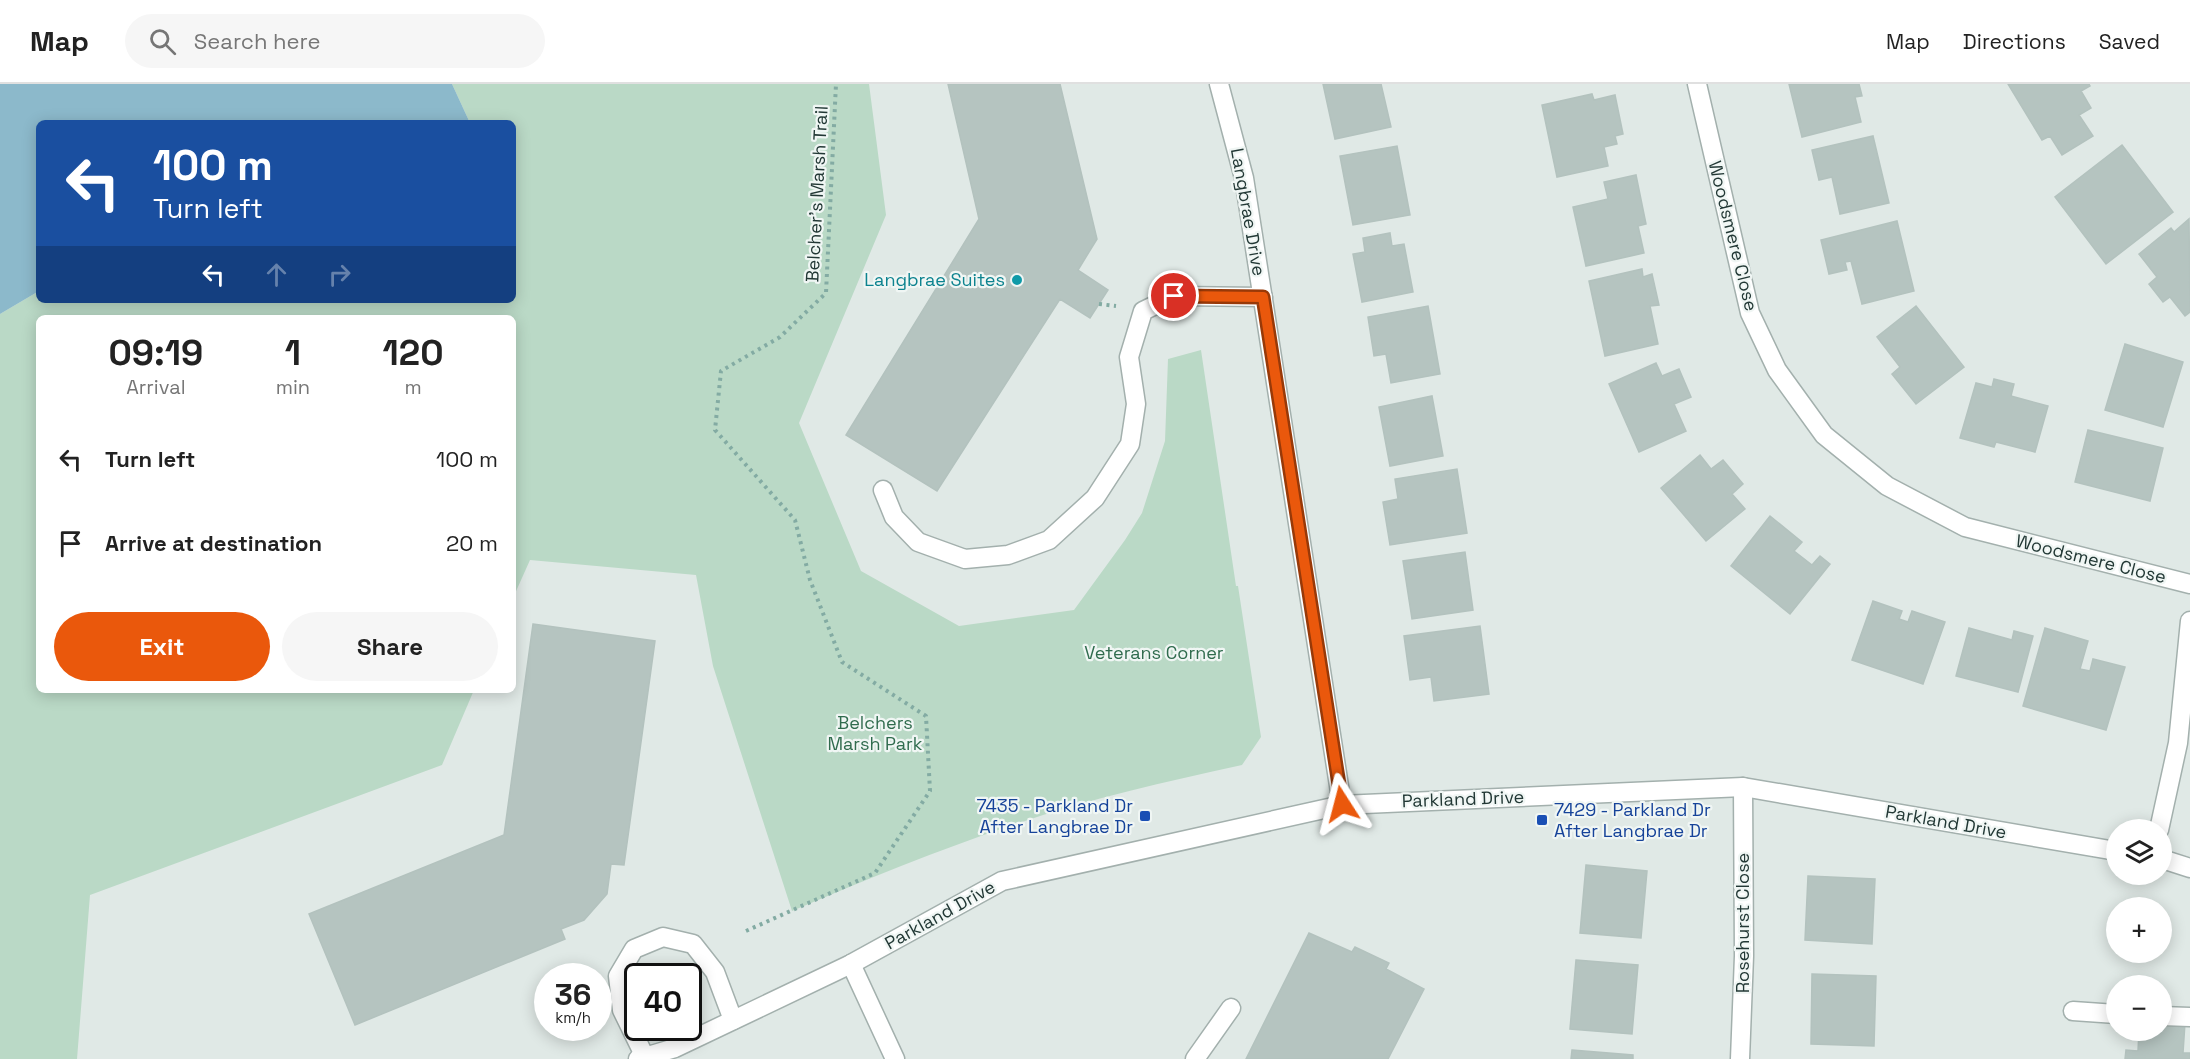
<!DOCTYPE html>
<meta charset="utf-8">
<style>
:root{--surface:#fff;--page:#f6f6f6;--text:#222;--muted:#767676;--line:#e0e0e0;--accent:#ea580c}
body{margin:0;font-family:"Space Grotesk",sans-serif;background:var(--page);color:var(--text);height:100vh;display:flex;flex-direction:column;font-size:22px;white-space:nowrap}
*{box-sizing:border-box;margin:0}
p{font-size:20px;color:var(--muted)}
.icon{flex:none;width:33px;height:33px;fill:none;stroke:currentColor;stroke-width:2;stroke-linecap:round;stroke-linejoin:round}
.map{position:relative;flex:1;overflow:hidden}
.details{position:absolute;left:36px;top:231px;width:480px;height:378px;display:flex;flex-direction:column;background:var(--surface);border-radius:9px;box-shadow:0 3px 15px #0003}
.details>*{flex:none}
.top-card{position:absolute;left:36px;top:36px;width:480px;height:183px;border-radius:9px;box-shadow:0 3px 15px #0003;background:#1a4fa0;color:#fff;overflow:hidden}
.controls{position:absolute;left:2106px;top:735px;display:grid;gap:12px}
.controls a{display:grid;place-items:center;width:66px;height:66px;border-radius:50%;background:var(--surface);box-shadow:0 3px 15px #0003;font-size:30px}
.speed{position:absolute;left:534px;top:879px;display:flex;gap:12px;font-size:30px;font-weight:700;text-align:center}
.speed>*{display:grid;place-content:center;width:78px;height:78px;border-radius:50%;background:var(--surface);box-shadow:0 3px 15px #0003;line-height:1}
.speed small{font-size:15px;font-weight:400}
.speed .limit{border:3px solid #111;border-radius:9px;background:#fff;color:#111}
.pin{position:absolute;display:grid;place-items:center;width:51px;height:51px;color:#fff;margin:-26px;border:3px solid #fff;border-radius:50%;box-shadow:0 2px 6px #0007}
.me{position:absolute;width:66px;margin:-33px;rotate:351deg;stroke-linejoin:round;filter:drop-shadow(0 0 4px #0008)}
.turn{display:flex;align-items:center;gap:21px;height:126px;padding:0 18px;font-size:27px}
.turn .icon{width:78px;height:78px;stroke-width:2.5}
.turn b{display:block;font-size:42px;line-height:51px}
.lanes{display:flex;align-items:center;height:57px;padding:0 18px;background:#0003;justify-content:center;gap:30px;direction:ltr}
.lanes .off{opacity:.35}
.eta{display:flex;justify-content:space-evenly;align-items:center;height:102px;text-align:center}
.eta b{font-size:36px;font-weight:700;line-height:42px}
.cta{display:flex;gap:12px;margin-top:auto;padding:12px 18px}
.cta a{flex:1;height:69px;border-radius:36px;background:var(--accent);color:#fff;font-size:24px;font-weight:700;line-height:69px;text-align:center}
.cta a+a{background:var(--page);color:var(--text)}
ul{padding:0;list-style:none}
li{display:flex;align-items:center;gap:18px;height:84px;padding:0 18px}
li div{flex:1}
li b{display:block;font-size:22px}
li em{font-style:normal}
header{display:flex;align-items:center;gap:36px;box-sizing:border-box;height:84px;padding:0 30px;background:var(--surface);border-bottom:2px solid var(--line)}
header strong{font-size:28px}
nav{display:flex;gap:33px;margin-inline-start:auto;font-size:21px}
.search{width:420px;height:54px;background:var(--page);display:flex;align-items:center;gap:15px;box-sizing:border-box;padding:0 21px;border-radius:33px;color:var(--muted);font-size:22px}
.map>svg:first-child{display:block}
.green{fill:#bad9c6}
.water{fill:#8cb9cb}
.building{fill:#b5c4c0;stroke:#b3c2be;stroke-width:1.5}
.lines{fill:none;stroke-linecap:round;stroke-linejoin:round}
.service-casing{stroke:#a3b0ad;stroke-width:21}
.minor-casing{stroke:#a3b0ad;stroke-width:21}
.tertiary-casing{stroke:#a3b0ad;stroke-width:21}
.path{stroke:#83aba3;stroke-width:4;stroke-dasharray:3 4.5;stroke-linecap:butt}
.service{stroke:#fff;stroke-width:18}
.minor{stroke:#fff;stroke-width:18}
.tertiary{stroke:#fff;stroke-width:18}
.route-casing{stroke:#983908;stroke-width:15}
.route{stroke:#ea580c;stroke-width:10}
.culture-dot{fill:#0f9aa8;stroke:#f0f6f4;stroke-width:2}
.transit-dot{fill:#1a4fb4;stroke:#f0f6f4;stroke-width:2}
.labels{text-anchor:middle;stroke-width:4.5;stroke-linejoin:round;paint-order:stroke}
.street-label{font-size:18px;fill:#223835;stroke:#f0f6f4}
.culture-label{font-size:18px;fill:#0d838f;stroke:#f0f6f4;text-anchor:end}
.park-label{font-size:18px;fill:#306c4e;stroke:#f0f6f4}
.transit-label{font-size:18px;fill:#164399;stroke:#f0f6f4;text-anchor:end}
</style>
<header>
<strong>Map</strong>
<div class="search"><svg class="icon" aria-label="search" viewBox="0 0 24 24"><circle cx="10" cy="10" r="6"/><path d="M15 15l6 6"/></svg>Search here</div>
<nav><a>Map</a><a>Directions</a><a>Saved</a></nav>
</header>
<div class="map">
<svg width="2190" height="975" viewBox="0 0 2190 975">
<rect width="100%" height="100%" fill="#e0e9e6"/>
<!-- green -->
<path class="green" d="M452,0H869L886,131L799,339L861,487L959,542L1074,526L1125,456L1142,429L1165,357L1168,275L1201,266L1236,502H1238L1261,653L1242,681C1165,698 1088,715 1013,741C938,766 865,796 792,827L713,582L696,491L530,476L513,514V234H39V606H474L442,681L90,811L77,975H0V230L39,207V216H513V39H470Z"/>
<!-- water -->
<path class="water" d="M0,0H452L470,39H39V207L0,230Z"/>
<!-- building -->
<path class="building" d="M948,0H1060L1097,155L1078,186L1108,206L1090,234L1060,215L937,407L846,351L979,135Z
M1323,0H1381L1391,43L1335,55Z
M1789,0H1859L1862,12L1855,13L1861,38L1802,53Z
M2008,0H2089L2090,2L2081,7L2091,24L2079,31L2093,52L2062,71L2050,52L2042,56Z
M1592,10L1594,16L1615,11L1623,50L1615,52L1617,60L1604,63L1608,82L1557,93L1542,21Z
M1873,52L1889,119L1840,130L1832,93L1819,96L1812,66Z
M2122,61L2173,128L2106,180L2055,113Z
M1397,62L1410,131L1353,141L1340,72Z
M1636,91L1646,140L1638,142L1644,169L1586,182L1573,123L1608,115L1604,98Z
M2189,135L2190,228L2185,232L2170,213L2163,218L2149,200L2157,193L2139,170L2171,144L2174,148Z
M1897,137L1914,207L1862,220L1851,177L1845,178L1847,186L1829,190L1821,156Z
M1390,149L1392,162L1404,160L1413,208L1362,218L1353,170L1365,168L1363,154Z
M1642,185L1643,193L1652,190L1659,221L1650,222L1658,260L1605,272L1589,197Z
M1428,222L1440,290L1391,299L1386,270L1374,272L1368,233Z
M1916,222L1964,283L1916,320L1892,290L1900,283L1877,253Z
M2125,260L2183,278L2163,343L2105,326Z
M1656,279L1662,292L1679,285L1691,313L1674,320L1686,347L1639,368L1609,300Z
M1994,295L2014,300L2011,312L2048,322L2035,368L1996,358L1994,363L1960,354L1976,299L1992,303Z
M1432,312L1443,372L1390,382L1379,323Z
M2088,346L2163,364L2150,417L2075,398Z
M1700,371L1711,385L1723,376L1743,400L1732,410L1745,425L1706,457L1661,404Z
M1457,385L1467,449L1390,461L1383,418L1398,415L1395,395Z
M1770,432L1802,458L1794,467L1812,481L1820,472L1830,480L1790,530L1731,482Z
M1465,468L1473,526L1412,535L1403,477Z
M1873,517L1902,527L1899,535L1908,538L1912,527L1945,538L1923,600L1852,576Z
M533,540L655,557L624,781L611,780L607,810L584,836L561,845L565,855L355,941L309,830L504,751Z
M1480,542L1489,610L1434,617L1431,593L1410,596L1404,552Z
M1969,544L2012,556L2014,547L2033,552L2018,608L1956,592Z
M2045,544L2088,557L2080,585L2090,587L2093,575L2125,583L2106,646L2023,622Z
M1586,781L1647,787L1641,854L1580,849Z
M1808,792L1875,795L1872,860L1805,856Z
M1309,849L1352,868L1355,863L1389,879L1386,885L1424,905L1388,975H1246Z
M1576,876L1638,881L1632,950L1570,945Z
M1812,890L1876,892L1874,962L1811,960Z
M2162,938L2185,939L2183,969H2190V975H2125L2126,966L2138,967L2139,946H2162Z
M1572,966L1633,971V975H1571Z"/>
<g class="lines">
<defs>
<path id="service" d="M883,406L894,433L918,458L965,475L1008,471L1049,456L1095,414L1130,360L1136,320L1129,273L1143,227L1174,212L1263,213
M2073,927L2116,930
M2162,932L2190,933
M645,973L622,926L618,892L634,865L663,853L693,860L715,888L733,936
M1195,975L1231,924"/>
<path id="minor" d="M1697,0L1750,229L1777,286L1824,351L1887,402L1965,443L2190,500
M2159,746L2178,659L2190,537
M851,880L895,975
M1740,975L1744,872L1743,703"/>
<path id="tertiary" d="M1219,0L1244,94L1342,721
M2162,775L2190,784
M638,975L675,964L851,880L1002,797L1342,721L1743,703L2116,767"/>
</defs>
<!-- service casing -->
<use href="#service" class="service-casing"/>
<!-- minor casing -->
<use href="#minor" class="minor-casing"/>
<!-- tertiary casing -->
<use href="#tertiary" class="tertiary-casing"/>
<!-- path -->
<path class="path" d="M1099,220L1116,222
M746,847L875,789L930,707L926,632L842,578L810,496L795,436L715,346L721,287L780,253L826,209L836,0"/>
<!-- service -->
<use href="#service" class="service"/>
<!-- minor -->
<use href="#minor" class="minor"/>
<!-- tertiary -->
<use href="#tertiary" class="tertiary"/>
</g>
<g class="lines">
<defs>
<path id="route" d="M1174,212L1263,213L1342,720"/>
</defs>
<!-- route casing -->
<use href="#route" class="route-casing"/>
<!-- route -->
<use href="#route" class="route"/>
</g>
<!-- markers -->
<circle class="culture-dot" cx="1017" cy="196" r="6"/>
<g class="transit-dot">
<rect x="1139" y="726" width="12" height="12" rx="3"/>
<rect x="1536" y="730" width="12" height="12" rx="3"/>
</g>
<g class="labels">
<!-- street labels -->
<g class="street-label">
<text transform="translate(817 110) rotate(-87)" y="6">Belcher's Marsh Trail</text>
<text transform="translate(1248 128) rotate(80)" y="6">Langbrae Drive</text>
<text transform="translate(1733 152) rotate(76)" y="6">Woodsmere Close</text>
<text transform="translate(2091 475) rotate(14)" y="6">Woodsmere Close</text>
<text transform="translate(1463 715) rotate(-2)" y="6">Parkland Drive</text>
<text transform="translate(1946 738) rotate(10)" y="6">Parkland Drive</text>
<text transform="translate(940 831) rotate(-29)" y="6">Parkland Drive</text>
<text transform="translate(1743 839) rotate(-90)" y="6">Rosehurst Close</text>
</g>
<!-- culture labels -->
<g class="culture-label">
<text x="1005" y="202">Langbrae Suites</text>
</g>
<!-- park labels -->
<g class="park-label">
<text x="1154" y="575">Veterans Corner</text>
<text x="875" y="645">Belchers<tspan x="875" dy="21">Marsh Park</tspan></text>
</g>
<!-- transit labels -->
<g class="transit-label">
<text x="1133" y="728">7435 - Parkland Dr<tspan x="1133" dy="21">After Langbrae Dr</tspan></text>
<text x="1554" y="732" text-anchor="start">7429 - Parkland Dr<tspan x="1554" dy="21">After Langbrae Dr</tspan></text>
</g>
</g>
</svg>
<div class="controls">
<a><svg class="icon" aria-label="layers" viewBox="0 0 24 24"><path d="M12 4l9 5-9 5-9-5zM3 14l9 5 9-5"/></svg></a>
<a>+</a>
<a>−</a>
</div>
<div class="speed"><div>36<small>km/h</small></div><div class="limit">40</div></div>
<div class="pin" style="left:1174px;top:212px;background:#d93025"><svg class="icon" aria-label="arrive" viewBox="0 0 24 24"><path d="M6 21V4h12l-3 4 3 4H6"/></svg></div>
<svg class="me" style="left:1342px;top:720px" viewBox="-20 -20 40 40"><path d="M0-17L14 15 0 8-14 15z" fill="#ea580c" stroke="#fff" stroke-width="4"/></svg>
<div class="top-card">
<div class="turn"><svg class="icon" aria-label="left" viewBox="0 0 24 24"><path d="M17 20v-9H6M10 6l-5 5 5 5"/></svg><div><b>100 m</b>Turn left</div></div>
<div class="lanes"><svg class="icon" aria-label="left" viewBox="0 0 24 24"><path d="M17 20v-9H6M10 6l-5 5 5 5"/></svg><svg class="icon off" aria-label="ahead" viewBox="0 0 24 24"><path d="M12 20V5M6 11l6-6 6 6"/></svg><svg class="icon off" aria-label="right" viewBox="0 0 24 24"><path d="M7 20v-9h11M14 6l5 5-5 5"/></svg></div>
</div>
<section class="details">
<div class="eta">
<div><b>09:19</b><p>Arrival</p></div>
<div><b>1</b><p>min</p></div>
<div><b>120</b><p>m</p></div>
</div>
<ul>
<li><svg class="icon" aria-label="left" viewBox="0 0 24 24"><path d="M17 20v-9H6M10 6l-5 5 5 5"/></svg><div><b>Turn left</b></div><em>100 m</em></li>
<li><svg class="icon" aria-label="arrive" viewBox="0 0 24 24"><path d="M6 21V4h12l-3 4 3 4H6"/></svg><div><b>Arrive at destination</b></div><em>20 m</em></li>
</ul>
<div class="cta"><a>Exit</a><a>Share</a></div>
</section>
</div>
